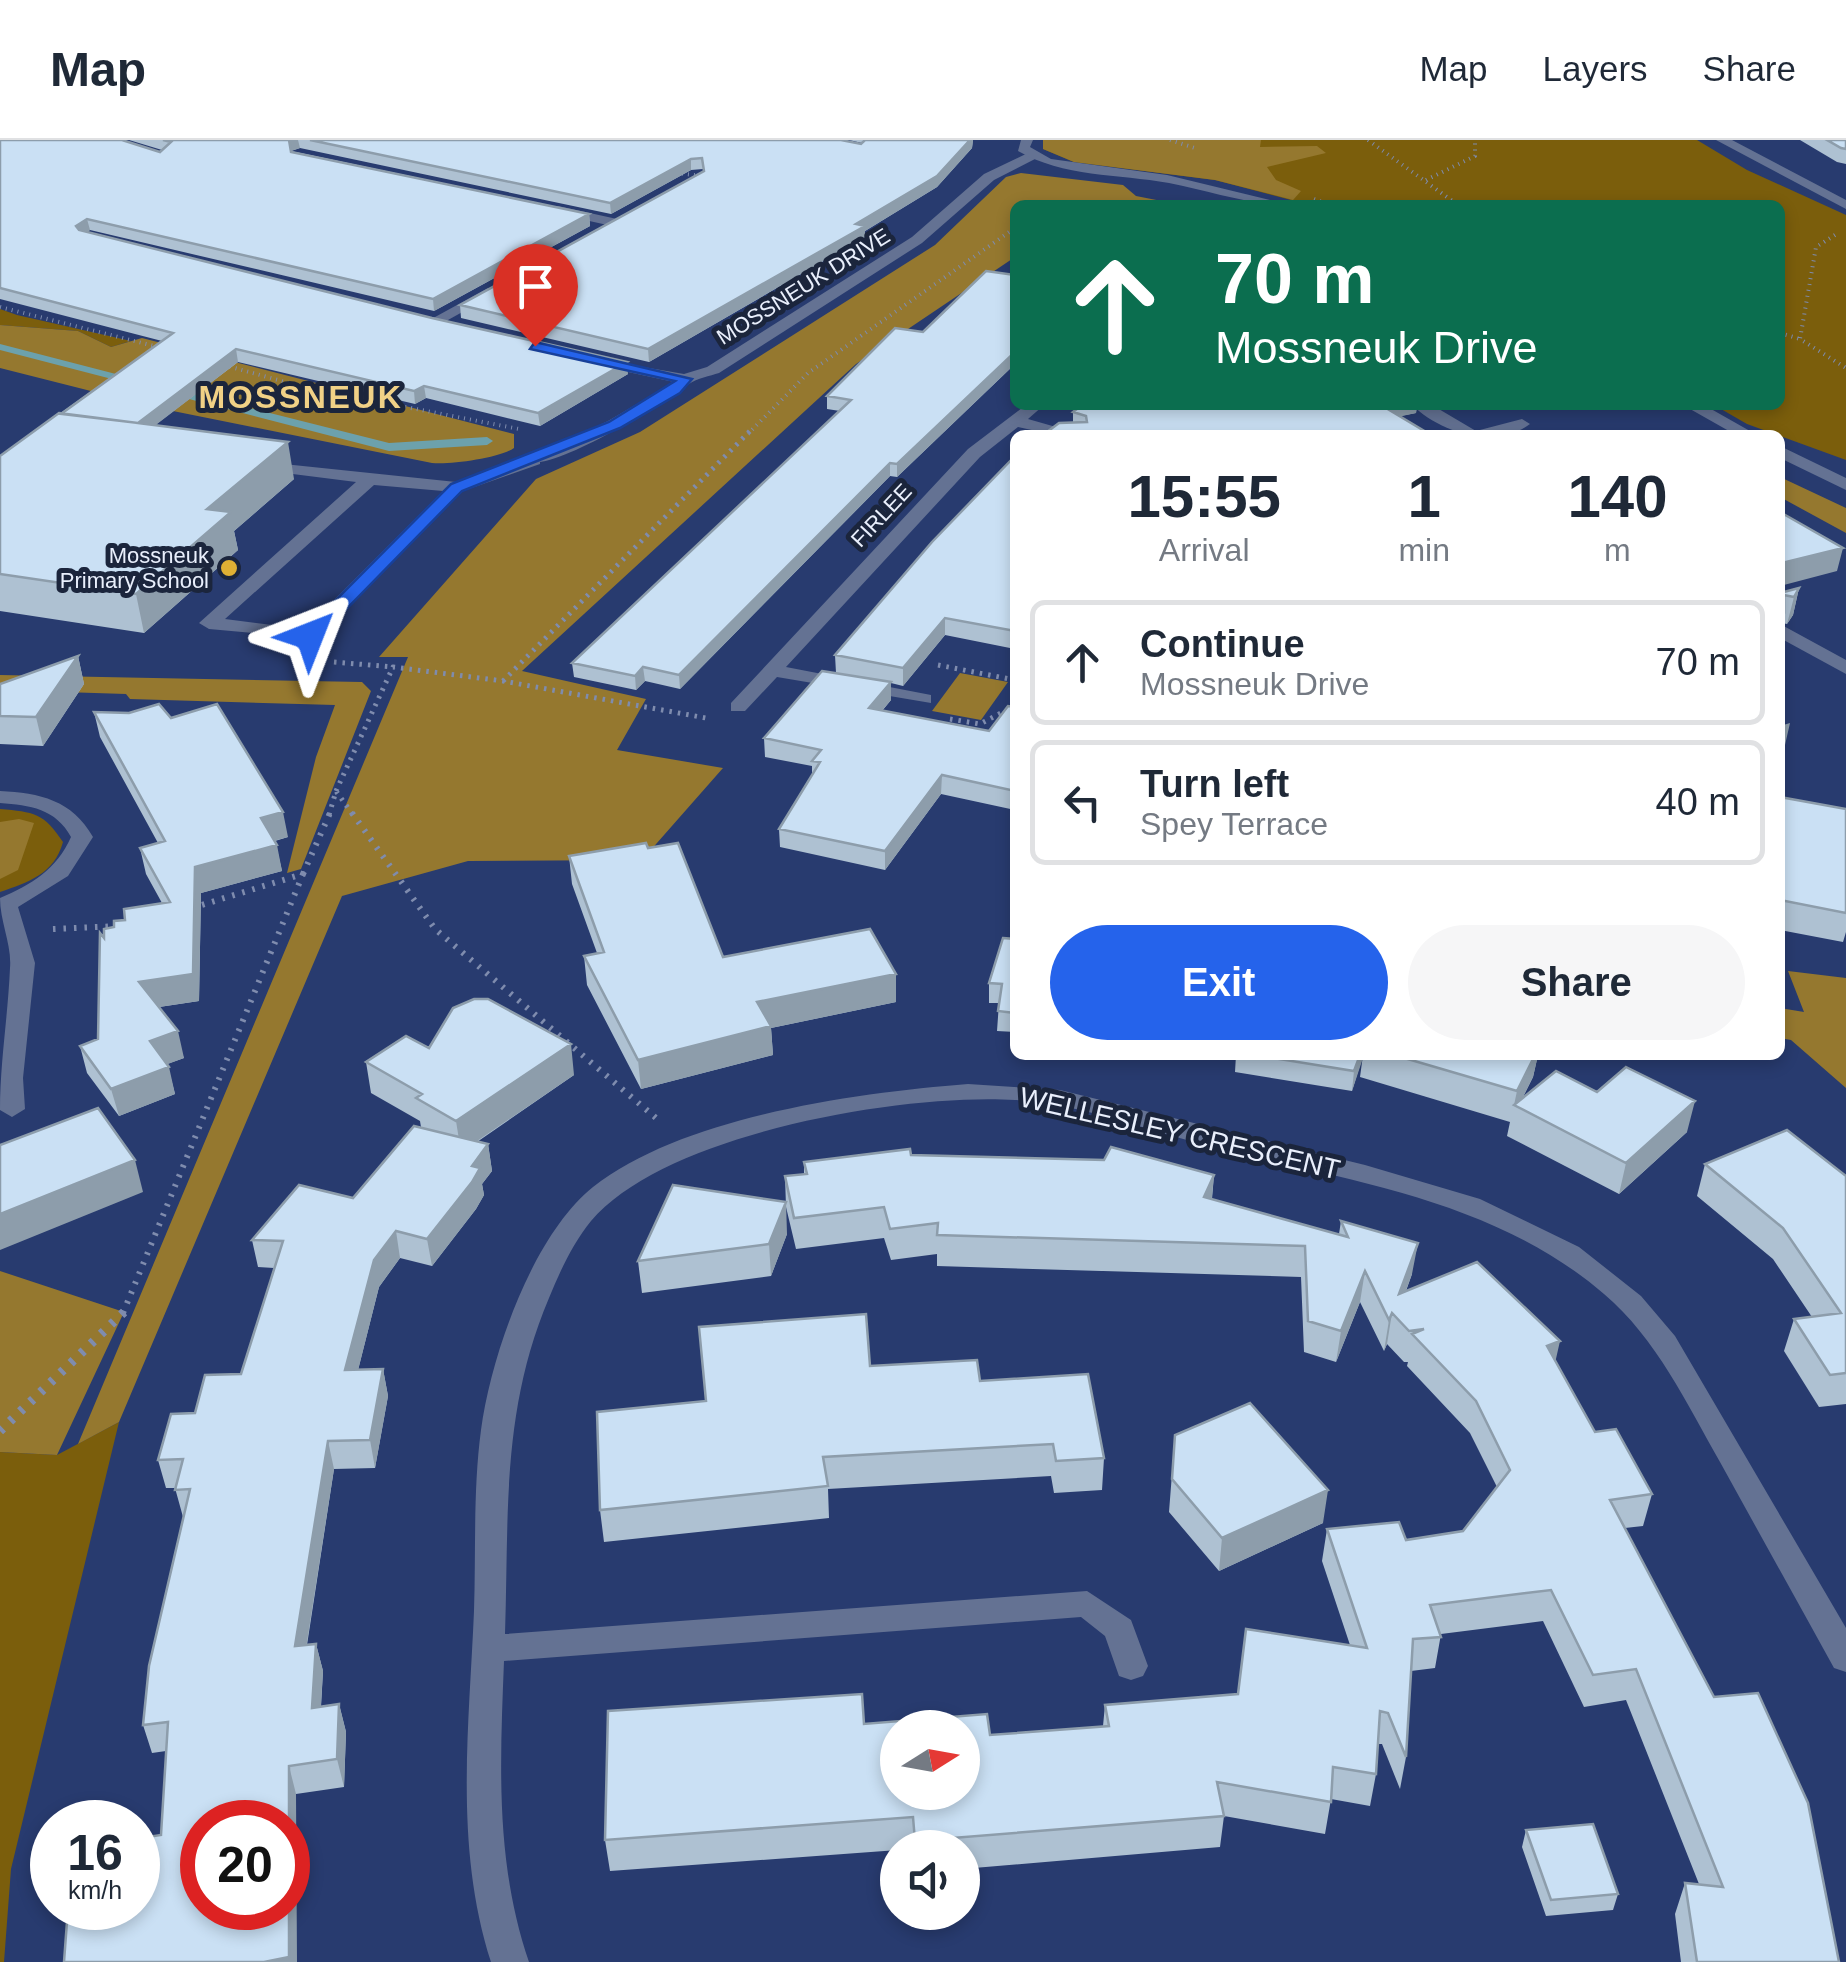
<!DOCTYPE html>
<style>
:root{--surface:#fff;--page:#f6f6f7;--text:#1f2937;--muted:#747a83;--line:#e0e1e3;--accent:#2563eb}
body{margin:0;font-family:Helvetica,sans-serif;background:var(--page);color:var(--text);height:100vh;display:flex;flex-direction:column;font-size:38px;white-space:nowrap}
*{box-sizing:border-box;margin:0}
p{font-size:32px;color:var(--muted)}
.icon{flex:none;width:55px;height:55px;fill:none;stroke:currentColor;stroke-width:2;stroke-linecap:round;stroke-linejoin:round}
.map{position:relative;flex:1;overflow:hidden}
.side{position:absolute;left:1010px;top:290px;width:775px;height:630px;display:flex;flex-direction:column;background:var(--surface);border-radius:15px;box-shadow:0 5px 15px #0003}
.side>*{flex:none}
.top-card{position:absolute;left:1010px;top:60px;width:775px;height:210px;border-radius:15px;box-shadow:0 5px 15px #0003;background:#0b6e4f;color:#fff;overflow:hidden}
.needle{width:65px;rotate:79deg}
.controls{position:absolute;left:880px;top:1570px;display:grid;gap:20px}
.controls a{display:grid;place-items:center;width:100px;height:100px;border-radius:50%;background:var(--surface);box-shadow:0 5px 15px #0003;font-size:50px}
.speed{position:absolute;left:30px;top:1660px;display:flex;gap:20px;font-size:50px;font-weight:700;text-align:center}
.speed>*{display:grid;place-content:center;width:130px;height:130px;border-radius:50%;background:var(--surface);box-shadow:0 5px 15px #0003;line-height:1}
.speed small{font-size:25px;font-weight:400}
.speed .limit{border:15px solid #d22;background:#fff;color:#111}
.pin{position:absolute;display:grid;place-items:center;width:85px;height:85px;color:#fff;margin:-102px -42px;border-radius:50% 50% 50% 0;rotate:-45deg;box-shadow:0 0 10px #0007}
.pin .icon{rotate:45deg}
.me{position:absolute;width:110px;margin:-55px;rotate:45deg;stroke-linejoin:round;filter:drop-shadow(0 0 8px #0008)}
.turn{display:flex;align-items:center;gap:35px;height:210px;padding:0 40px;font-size:45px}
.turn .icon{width:130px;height:130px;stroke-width:2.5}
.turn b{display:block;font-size:70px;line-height:85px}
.eta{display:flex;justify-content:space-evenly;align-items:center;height:170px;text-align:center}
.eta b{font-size:60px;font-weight:800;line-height:70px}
.cta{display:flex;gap:20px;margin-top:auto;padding:20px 40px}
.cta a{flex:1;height:115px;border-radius:60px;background:var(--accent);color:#fff;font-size:40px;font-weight:800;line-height:115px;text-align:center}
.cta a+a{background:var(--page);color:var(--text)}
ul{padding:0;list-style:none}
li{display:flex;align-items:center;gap:30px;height:125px;margin:0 20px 15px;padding:0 20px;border:5px solid var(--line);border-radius:15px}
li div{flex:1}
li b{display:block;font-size:38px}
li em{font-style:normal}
header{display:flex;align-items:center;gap:60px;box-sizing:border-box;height:140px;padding:0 50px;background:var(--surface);border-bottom:2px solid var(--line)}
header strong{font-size:48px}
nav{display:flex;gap:55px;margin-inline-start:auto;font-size:35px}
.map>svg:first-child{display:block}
.green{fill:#7b5e0c}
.forest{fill:#95782f}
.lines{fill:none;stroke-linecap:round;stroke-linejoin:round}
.stream{fill:#6ca1ac;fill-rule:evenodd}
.path-far3{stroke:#7f8cae;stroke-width:4;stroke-dasharray:1 5;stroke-linecap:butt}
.path-far2{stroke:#7f8cae;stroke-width:5;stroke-dasharray:2.5 6;stroke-linecap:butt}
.path-far1{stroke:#7f8cae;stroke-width:6;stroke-dasharray:2.5 8;stroke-linecap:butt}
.path{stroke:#7f8cae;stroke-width:9;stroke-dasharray:4 10;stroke-linecap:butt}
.service{fill:#647293;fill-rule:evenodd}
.minor{fill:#647293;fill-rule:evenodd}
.tertiary{fill:#647293;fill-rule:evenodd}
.wall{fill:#aec1d2}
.shaded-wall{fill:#8d9dab}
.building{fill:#cae0f4;stroke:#8d9dab;stroke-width:2.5;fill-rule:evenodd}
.route{fill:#2563eb;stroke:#184099;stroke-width:2.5}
.poi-dot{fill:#dfb034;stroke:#1b253c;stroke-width:4}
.labels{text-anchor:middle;stroke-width:10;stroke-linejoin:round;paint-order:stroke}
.far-street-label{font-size:22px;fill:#e9effc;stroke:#1b253c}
.far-poi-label{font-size:22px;fill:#e9effc;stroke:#1b253c;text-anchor:end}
.street-label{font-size:28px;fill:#e9effc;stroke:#1b253c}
.far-district-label{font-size:32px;font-weight:bold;letter-spacing:2.5px;fill:#f1d186;stroke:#1b253c}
</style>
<header>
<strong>Map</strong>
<nav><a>Map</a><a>Layers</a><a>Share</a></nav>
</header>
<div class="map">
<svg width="1846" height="1822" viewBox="0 0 1846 1822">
<rect width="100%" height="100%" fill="#283b6f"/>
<!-- green -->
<path class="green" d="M1043,0H1697L1747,30L1846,75V320L1747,284L1714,265H1780V65H1310L1215,40L1074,22L1043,9Z
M0,169L17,175L131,201L111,207L78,191L0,185Z
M0,669C34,672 44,673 63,702C54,734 29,742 0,752Z
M119,1282L11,1729L4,1822H0V1312L57,1315Z"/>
<!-- forest -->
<path class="forest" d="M1043,0H1261L1260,7L1317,6L1326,13L1267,27L1276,40L1301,51L1293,60L1215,40L1074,22L1043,9Z
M1021,33L1123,45L1136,56L1182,65H1015V117L856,224L522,531L646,559L617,610L723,628L642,720L468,721L342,756L119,1282L78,1304L408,517H379L536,339L640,292L935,105L1006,37Z
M0,185L78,191L111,207L142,198L514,294V308C500,318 450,325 432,323L158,268L0,228Z
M1780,337L1846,368V393L1780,357Z
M960,533L1008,542L981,580L932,571Z
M0,535L362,542L371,551L301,729L287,733L316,617L335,565L130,559L126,554L0,550Z
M19,679L34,683L18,730L0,739V682Z
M1788,831L1846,838V948L1791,900L1780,898V868L1804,872Z
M0,1131L124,1172L57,1315L0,1312Z"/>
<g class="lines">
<!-- stream -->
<path class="stream" d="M0,204L139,240L141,242L135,245L0,210Z
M170,248L389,303L487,297L493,301L487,305L389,311L166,253V249Z"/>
<!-- path-far3 -->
<path class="path-far3" d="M1170,0L1198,9
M1368,0L1458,65
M676,33L703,36
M1426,40L1475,16V0
M1314,59L1330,65
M1835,95L1816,107L1800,199L1846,228
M0,167L158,207
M1780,193L1800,199
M224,225L303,247L519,289
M748,294L808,233L1015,88"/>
<!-- path-far2 -->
<path class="path-far2" d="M334,522L393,527
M938,525L1015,540
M503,541L750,291
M950,579L980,584L1001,573
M336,651L393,527L503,541L706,578
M329,675L336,651L353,675"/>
<!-- path-far1 -->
<path class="path-far1" d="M352,673L435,789L656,978
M303,734L330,673
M53,789L120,786
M123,1173L303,734L195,767"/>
<!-- path -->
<path class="path" d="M0,1291L125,1171"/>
<!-- service -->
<path class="service" d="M534,315L540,316V324L463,351L317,499L209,489L199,483L356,342L261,330L252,325L255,321L456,342ZM374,345L443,351L305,489L225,479Z"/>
<!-- minor -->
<path class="minor" d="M1030,12L1037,16L1035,19L994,40L922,103L719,233C710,236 697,238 689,244C666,261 547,337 525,320L608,281L674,242L591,224V218L684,234L707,227L912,97L984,34Z
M558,66L617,79L619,82L612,86L553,73V67Z
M488,148L495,152L493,155L439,185L426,182Z
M1026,265H1044L1028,279L1084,295H1054L1018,287L980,317L786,527L931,555V563L777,537L745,571H731V563L968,309Z
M1412,265H1432L1476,291L1522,279L1530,284C1495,310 1441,293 1412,265Z
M1780,484L1846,520V534L1780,498Z
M0,651C40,653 72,660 93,697L68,736L18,767L35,823L23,938L25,969L12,977L0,970C0,922 8,876 10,828C12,805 0,782 0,758C31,745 57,729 71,697C56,669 30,665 0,663Z
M968,944L1060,950L1365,1025L1480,1059L1579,1107L1641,1156L1675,1196L1846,1488V1532L1834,1528C1796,1459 1758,1391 1720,1322C1687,1264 1656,1198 1604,1154C1493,1058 1342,1040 1205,1005C1142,989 1080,964 1015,960C904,953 665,993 591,1081C573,1103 560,1131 549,1158C501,1271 509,1375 505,1494L1087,1451L1131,1480L1148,1526L1143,1536L1131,1540L1119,1536L1105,1496L1081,1477L504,1521C500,1624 495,1723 529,1822H491C454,1706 469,1590 474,1471C476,1410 473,1350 481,1290C491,1215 533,1095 593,1047C684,976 856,953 968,944Z"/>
<!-- tertiary -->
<path class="tertiary" d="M1021,0H1033L1030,7L1051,19L1167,35L1291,65C1249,65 1210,51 1169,43C1118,34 1063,37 1018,11Z
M1716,0H1732L1846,60V69Z
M1683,265H1704L1757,295H1736Z
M1780,306L1846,338V350L1780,318Z"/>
</g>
<!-- wall -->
<path class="wall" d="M0,0L160,12L162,10L129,0H841L861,4L862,3L849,0H973L972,8L937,47L865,91V97L649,222L461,178L460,165L703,32V29L691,30L611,74L300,8L291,11L589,74L590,86L434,171L90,90L87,92L628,234L540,286L426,258L415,264L238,222L155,285L294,339L234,391L238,410L144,493L0,471V316L162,201L0,159Z
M1800,0H1846V24L1837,22Z
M1015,135V224L897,337L890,336L680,549L645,541L636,550L574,537L572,523L840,271L827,269V256L923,192Z
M1082,265H1417L1416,273L1400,276L1073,282V272Z
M1015,316V509L945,495L903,546L891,543V560L882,571L989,591L1015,567V670L941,654L885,730L780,707L779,689L812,635V626L765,617L764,598L836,533L835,515Z
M1799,448L1793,475L1787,484L1782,483L1780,489V453Z
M78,516L84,544L43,606L0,604V544Z
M94,572L288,697L275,701L282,731L201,753L199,861L159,867L184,918L167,924L175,954L119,976L87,933L80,906L98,899L104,798L125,780L162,763L146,734L140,708L158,703L100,597Z
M1780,657L1846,669V792L1843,802L1780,790Z
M648,708L723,817L896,834V862L771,888L773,915L641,949L587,845L584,816L597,813L572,744L569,716Z
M1015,799V892L997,891L999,863H989V843Z
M429,908L574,935L477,1002L488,1004L492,1031L482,1044L484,1055L476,1069L432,1126L400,1118L379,1147L358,1230L383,1229L388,1256L375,1328L334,1329L307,1505L316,1504L323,1531L321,1567L339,1564L346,1592L344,1647L296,1654L139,1754L161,1695L166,1611L152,1613L143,1585L183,1377L175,1348H166L158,1320L195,1273L241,1234L274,1128L258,1127L252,1100L353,1058L421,987L420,981L371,953L366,922Z
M1236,915H1363L1352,951L1235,932Z
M1363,915H1538L1533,937L1523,957L1597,952L1687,992L1619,1054L1507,996L1510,982L1360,937Z
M911,1015L1214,1035L1212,1059L1339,1094L1341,1081L1412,1134L1406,1151L1555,1222L1595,1292L1652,1354L1643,1386L1625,1388L1839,1822H1681L1675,1774L1685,1743L1699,1744L1626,1560L1584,1567L1543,1481L1441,1494L1435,1528L1411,1531L1406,1617L1400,1649L1382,1604H1378L1376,1634L1370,1666L1331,1659L1325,1694L1224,1676L1220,1707L962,1729V1708H898V1710L610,1731L605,1700L864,1584L990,1595L1103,1586L1105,1565L1238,1554L1350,1505L1322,1421L1327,1389L1406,1400L1463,1391L1497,1347L1470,1293L1407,1226L1408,1222H1404L1387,1204L1384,1211L1360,1162L1336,1222L1304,1212L1301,1137L937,1126V1114L891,1120L884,1098L796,1109L786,1067L785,1036L804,1034V1022Z
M1705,1024L1846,1036V1264L1819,1267L1784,1211L1794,1179L1812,1177L1773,1119L1697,1056Z
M787,1094L771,1136L642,1153L638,1121Z
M870,1226L980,1241L1104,1318L1102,1350L1054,1353L1051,1336L828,1349L829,1378L604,1402L600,1370L706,1261Z
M1175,1295L1323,1383L1219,1431L1169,1372Z
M1526,1690L1618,1754L1613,1770L1546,1776L1522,1707Z"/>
<!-- shaded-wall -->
<path class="shaded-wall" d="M289,0H298L300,8L291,11Z
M965,0H973L972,8L937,47L865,91V97L649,222L648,209Z
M691,19V30L611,74L610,63Z
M589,74L590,86L434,171L433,159Z
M87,79L90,90L78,97L76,86Z
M236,209L238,222L131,304L128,291Z
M1015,212V224L897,337V324Z
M627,222L628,234L540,286L538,273Z
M424,246L426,258L415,264L414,251Z
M1381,265H1417L1416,273L1379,281Z
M288,302L294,339L234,391L238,410L144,493L136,454L207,369Z
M890,323V336L680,549L679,535Z
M1843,408L1837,431L1780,446L1782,423Z
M1799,448L1793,475L1787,484L1794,457Z
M945,478V495L903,546V528Z
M78,516L84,544L43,606L36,577Z
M643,527L645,541L636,550L635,536Z
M891,542V560L869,586V568Z
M1790,583L1785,605L1780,607V586Z
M942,635L941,654L885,730V711Z
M283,672L288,697L266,703L261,678Z
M277,705L282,731L201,753L199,861L146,869L139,842L195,727Z
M896,834V862L771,888L773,915L641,949L638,920L757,862Z
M178,891L184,918L157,928L150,901Z
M571,904L574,935L461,1012L456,981Z
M1360,915H1363L1362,921L1352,951L1354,931Z
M1535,915H1538L1533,937L1518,967L1514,965L1517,951Z
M169,927L175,954L119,976L111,949Z
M1695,961L1687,992L1619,1054L1626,1023Z
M488,1004L492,1031L482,1044L484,1055L476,1069L432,1126L427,1099L472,1026Z
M135,1020L143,1052L0,1110V1074Z
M1214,1035L1211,1066L1204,1057Z
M786,1062L787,1094L771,1136L769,1104Z
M396,1091L400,1118L379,1147L351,1258L345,1230L374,1120Z
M1418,1103L1412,1134L1396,1177L1399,1154Z
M1365,1131L1360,1162L1336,1222L1341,1191Z
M1392,1173L1387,1204L1384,1211L1389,1180Z
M1560,1201L1553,1232L1547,1206Z
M383,1229L388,1256L375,1328L370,1300Z
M328,1301L334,1329L302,1534L295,1506Z
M1328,1350L1323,1383L1219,1431L1222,1398Z
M316,1504L323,1531L319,1596L312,1568Z
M339,1564L346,1592L344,1647L337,1619Z
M289,1626L296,1654L297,1822H264Z"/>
<!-- building -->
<path class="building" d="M0,0H122L160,12L171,2L163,0H289L291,12L589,74L433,159L87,79L76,86L79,90L432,178L627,222L538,273L424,246L414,251L236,209L138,283L61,274L173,193L0,148Z
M310,0H841L861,4L865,0H970L937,36L856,84L865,86L648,209L460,165L704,31L702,18L691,19L610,63Z
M1827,0H1846V9L1841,8Z
M986,131L1015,135V212L897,324L890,323L679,535L643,527L635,536L572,523L851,260L827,256L895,188L923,192Z
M1082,265H1383H1381L1431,295H1043L1059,283L1087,282L1086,276L1073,272Z
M59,273L288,302L207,369L231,372L136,454L0,434V316Z
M1015,316V491L945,478L903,528L835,515L932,402Z
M1780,372L1843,408L1782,423L1780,422Z
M1799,448L1794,457L1784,455V473L1780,479V453Z
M78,516L36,577L0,576V544Z
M822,531L891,542L869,568L989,591L1008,566L1015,567V651L942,635L885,711L779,689L820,622L812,621L821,610L764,598Z
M159,564L171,578L217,564L283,672L261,678L277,705L195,727L193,834L139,842L178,891L150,901L169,927L111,949L80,906L98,899L100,793L104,798V789L114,787V781L125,780L124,769L170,762L140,708L165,701L94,572L129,573Z
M1780,657L1846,669V773L1780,760Z
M646,703L648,708L678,703L723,817L870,789L896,834L757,862L771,886L638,920L584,816L604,812L569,716Z
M1003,798L1015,799V873L998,871L1002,844L989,843Z
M474,859H488L571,904L456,981L416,958L422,954L366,922L406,896L429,908L453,868Z
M1254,915H1360L1354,931Z
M1394,915H1535L1517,951Z
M1626,927L1695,961L1626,1023L1514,965L1556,931L1597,952Z
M98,968L135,1020L0,1074V1005Z
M414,986L488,1004L472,1026L480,1028L472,1042L427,1099L396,1091L374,1120L345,1230L383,1229L370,1300L328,1301L295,1506L316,1504L312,1568L339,1564L337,1619L289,1626V1817L264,1822H64L68,1768H138L141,1698L161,1695L168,1582L143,1585L149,1526L190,1349L175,1350L183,1319L158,1320L171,1274L195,1273L205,1235L241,1234L283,1101L252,1100L299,1045L353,1058ZM202,1682H288V1768H202Z
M1787,990L1846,1036V1233L1830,1235L1794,1179L1841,1173L1783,1088L1705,1024Z
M1111,1007L1214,1035L1204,1057L1348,1097L1341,1081L1418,1103L1399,1154L1477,1122L1560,1201L1547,1206L1595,1292L1616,1289L1652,1354L1610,1360L1714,1557L1758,1553L1808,1663L1839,1822H1697L1685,1743L1723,1747L1636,1529L1593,1535L1551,1450L1430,1465L1441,1497L1413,1499L1406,1617L1388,1573L1380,1571L1376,1634L1333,1627L1331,1662L1217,1642L1224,1676L915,1701L913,1677L605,1700L608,1571L862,1554L864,1584L987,1574L990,1595L1109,1586L1105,1565L1238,1554L1246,1489L1367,1508L1327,1389L1399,1382L1406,1400L1463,1391L1510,1330L1476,1261L1412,1194L1424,1189L1409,1191L1392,1173L1389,1180L1365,1131L1341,1191L1308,1181L1305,1106L937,1095L938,1083L890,1089L884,1067L794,1078L785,1036L807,1034L804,1022L910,1009L911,1015L1104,1020ZM898,1588H962V1652H898Z
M673,1045L786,1062L769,1104L638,1121Z
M866,1174L870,1226L977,1220L980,1241L1088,1234L1104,1318L1056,1321L1053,1304L823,1317L828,1346L600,1370L597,1272L706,1261L699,1187Z
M1250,1263L1328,1350L1222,1398L1172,1339L1175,1295Z
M1593,1684L1618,1754L1551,1760L1526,1690Z"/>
<!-- route -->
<path class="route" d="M535,202L692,239L680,253L620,288L462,351L317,499H304V492L451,344L609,282L675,241L530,209Z"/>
<!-- markers -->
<circle class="poi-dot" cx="229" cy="428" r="10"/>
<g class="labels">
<!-- far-street labels -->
<g class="far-street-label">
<text transform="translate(803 146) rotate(-32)" y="8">MOSSNEUK DRIVE</text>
<text transform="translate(881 375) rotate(-47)" y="8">FIRLEE</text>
</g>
<!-- far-poi labels -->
<g class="far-poi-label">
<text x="209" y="423">Mossneuk<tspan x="209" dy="25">Primary School</tspan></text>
</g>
<!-- street labels -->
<g class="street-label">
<text transform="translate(1180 993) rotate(13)" y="10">WELLESLEY CRESCENT</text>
</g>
<!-- far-district labels -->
<g class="far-district-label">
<text x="301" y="268">MOSSNEUK</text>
</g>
</g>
</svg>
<div class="controls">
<a><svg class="needle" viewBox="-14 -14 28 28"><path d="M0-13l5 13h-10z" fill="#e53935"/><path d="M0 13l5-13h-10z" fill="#747a83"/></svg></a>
<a><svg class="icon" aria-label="sound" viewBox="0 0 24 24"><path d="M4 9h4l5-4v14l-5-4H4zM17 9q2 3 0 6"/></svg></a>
</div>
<div class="speed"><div>16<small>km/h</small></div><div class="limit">20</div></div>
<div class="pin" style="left:535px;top:206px;background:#d93025"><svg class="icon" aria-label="arrive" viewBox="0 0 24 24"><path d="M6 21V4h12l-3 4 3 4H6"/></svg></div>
<svg class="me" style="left:310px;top:496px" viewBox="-20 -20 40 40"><path d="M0-17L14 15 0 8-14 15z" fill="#2563eb" stroke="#fff" stroke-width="4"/></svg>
<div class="top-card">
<div class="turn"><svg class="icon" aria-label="ahead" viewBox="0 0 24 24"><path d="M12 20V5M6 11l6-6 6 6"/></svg><div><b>70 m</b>Mossneuk Drive</div></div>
</div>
<section class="side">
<div class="eta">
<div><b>15:55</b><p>Arrival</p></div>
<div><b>1</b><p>min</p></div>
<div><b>140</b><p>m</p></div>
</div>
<ul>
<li><svg class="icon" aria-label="ahead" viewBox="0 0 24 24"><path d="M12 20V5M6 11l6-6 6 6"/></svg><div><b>Continue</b><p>Mossneuk Drive</p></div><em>70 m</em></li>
<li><svg class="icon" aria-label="left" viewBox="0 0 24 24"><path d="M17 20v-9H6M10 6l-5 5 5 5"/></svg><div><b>Turn left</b><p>Spey Terrace</p></div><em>40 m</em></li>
</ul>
<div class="cta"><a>Exit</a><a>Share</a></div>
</section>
</div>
